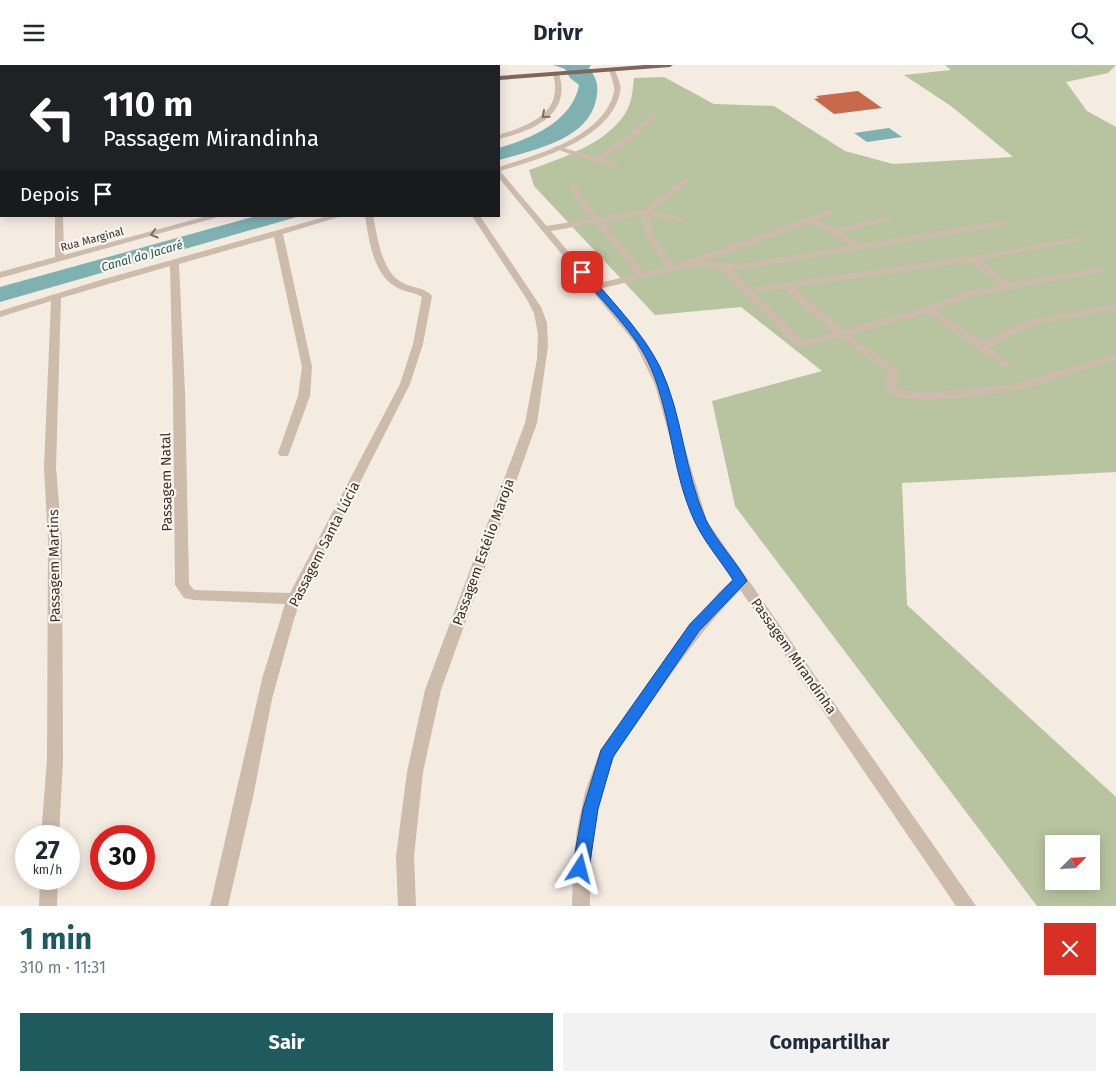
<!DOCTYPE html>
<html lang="pt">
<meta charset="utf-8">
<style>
:root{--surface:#fff;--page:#f2f2f3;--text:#1f2937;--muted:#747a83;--accent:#1f5a5e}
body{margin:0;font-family:"Fira Sans",sans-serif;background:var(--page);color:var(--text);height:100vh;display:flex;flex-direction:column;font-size:19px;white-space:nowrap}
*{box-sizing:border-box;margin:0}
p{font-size:16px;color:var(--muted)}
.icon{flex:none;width:28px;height:28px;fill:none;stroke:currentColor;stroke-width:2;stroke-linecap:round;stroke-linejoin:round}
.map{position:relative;height:841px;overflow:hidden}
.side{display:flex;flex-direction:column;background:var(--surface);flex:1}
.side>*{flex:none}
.banner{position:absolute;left:0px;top:0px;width:500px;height:152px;box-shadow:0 2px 12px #0003;background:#202124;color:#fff;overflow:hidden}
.needle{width:32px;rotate:66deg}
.fabs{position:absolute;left:1045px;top:770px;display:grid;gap:10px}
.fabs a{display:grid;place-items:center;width:55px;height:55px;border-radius:0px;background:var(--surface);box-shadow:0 2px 12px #0003;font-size:25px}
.speed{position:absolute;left:15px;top:760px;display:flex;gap:10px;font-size:25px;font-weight:700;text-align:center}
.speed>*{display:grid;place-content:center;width:65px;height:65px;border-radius:50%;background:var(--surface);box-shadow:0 2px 12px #0003;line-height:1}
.speed small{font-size:12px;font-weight:400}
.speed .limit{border:8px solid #d22;background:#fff;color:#111}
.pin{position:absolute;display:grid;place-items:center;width:42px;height:42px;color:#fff;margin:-21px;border-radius:10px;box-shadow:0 2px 8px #0006}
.me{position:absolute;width:55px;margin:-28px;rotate:9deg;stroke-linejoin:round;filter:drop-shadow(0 0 4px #0008)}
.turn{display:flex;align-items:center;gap:18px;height:105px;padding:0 20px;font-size:22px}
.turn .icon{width:65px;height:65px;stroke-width:2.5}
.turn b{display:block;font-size:35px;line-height:42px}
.then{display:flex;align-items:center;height:48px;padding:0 20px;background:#0003;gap:10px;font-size:19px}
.round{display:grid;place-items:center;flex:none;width:52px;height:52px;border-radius:0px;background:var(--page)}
.headline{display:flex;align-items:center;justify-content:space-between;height:85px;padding:0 20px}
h1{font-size:30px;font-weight:700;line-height:38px;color:var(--accent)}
.primary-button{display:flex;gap:10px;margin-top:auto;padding:10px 20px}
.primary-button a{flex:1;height:58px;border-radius:0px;background:var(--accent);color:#fff;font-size:20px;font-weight:700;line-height:58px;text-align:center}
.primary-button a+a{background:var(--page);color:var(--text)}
header{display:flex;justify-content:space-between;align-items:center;height:65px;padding:0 20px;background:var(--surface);font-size:22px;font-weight:700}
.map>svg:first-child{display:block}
.green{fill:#b8c4a0;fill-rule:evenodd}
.water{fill:#7fb0b2}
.building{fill:#c8694b}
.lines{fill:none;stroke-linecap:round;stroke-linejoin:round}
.minor{fill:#cdbbac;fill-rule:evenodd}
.tertiary{fill:#cdbbac;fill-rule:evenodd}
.primary{fill:#7d675c;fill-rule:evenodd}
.oneway{stroke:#7d6f65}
.route{fill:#1a73e8;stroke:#114b97}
.labels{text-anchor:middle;stroke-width:4.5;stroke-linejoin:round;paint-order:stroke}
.far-street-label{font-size:11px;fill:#3b302b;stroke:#fbf5ee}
.far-water-label{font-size:12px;font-style:italic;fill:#1f5a5e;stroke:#fbf5ee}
.street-label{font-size:14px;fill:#3b302b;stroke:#fbf5ee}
</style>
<header><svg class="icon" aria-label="menu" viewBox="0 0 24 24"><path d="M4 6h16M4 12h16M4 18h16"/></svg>Drivr<svg class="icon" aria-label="search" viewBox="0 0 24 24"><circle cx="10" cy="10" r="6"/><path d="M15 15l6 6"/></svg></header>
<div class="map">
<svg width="1116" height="841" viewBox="0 0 1116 841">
<rect width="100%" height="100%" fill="#f4ebe1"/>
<!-- green -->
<path class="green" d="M945,0H1116L1108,8L1066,17L1087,46L1116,62V407L902,418L907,540L1116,732V841H1037L735,441L712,336L822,306L741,242L655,250L534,121L529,105C562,93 612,77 628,43C632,35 633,23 634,13L664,12L714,39L774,41L845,86L893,99L1013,92L951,41L904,10L951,5ZM1054,779H1091V816H1054Z"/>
<!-- water -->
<path class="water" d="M0,0H261L262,1H1L0,34Z
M553,0H591L589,3C597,14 599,21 596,35C588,75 533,85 499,95V83C530,74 573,56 579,20L570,13L565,4Z
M889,63L902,72L867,77L854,68Z
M256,151H300L0,237V222Z"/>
<!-- building -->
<path class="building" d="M858,26L882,43L834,49L814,34L819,33L816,31Z"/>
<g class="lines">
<!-- minor -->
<path class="minor" d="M556,7L559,9C572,50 532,66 499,74V70C530,60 564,48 553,9Z
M652,49L658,50L627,79L603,94L617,98V102L593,97L553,83L557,81L595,92L621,75Z
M684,113L691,115L652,146L685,154V158L650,151L653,170L674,200L829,145L833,148L832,150L818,155L835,164L890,150V154L842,168L861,179L1003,155L1007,158L1003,161L739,205L731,204L750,223L998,187L1082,171L1083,173L1079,176L980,195L1010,218L1100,202L1105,205L1103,207L973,231L935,245L983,277L1018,259L1034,254L1116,239V245L1041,258L1025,264L989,282L1010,299L1011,301L1006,304L927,248L849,270L898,305L900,311L896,320L897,324L917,327H936L1014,319L1116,289V295C1086,303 1058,315 1028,323C1000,329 915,342 891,329C887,327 886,324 884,320L889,308L839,272L804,282L796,280L720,204L690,202L595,225L592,224V220L636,209L595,158L546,167L542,164L546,161L591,154L575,134L570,122L571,120H577L583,133L599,152L643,145ZM642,150L645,170L666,202L645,207L603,157ZM811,158L851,181L739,199L704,197ZM970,197L1000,220L968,226L925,242L843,265L794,222ZM784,224L833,268L804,276L755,228Z
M55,151H63L64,190L207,151H222L0,213V207L55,192Z
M328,151H342L283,169L312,302L310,331L288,391H280L278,388L298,331L302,302L274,172L179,199L185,327L189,519L194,525L290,528L400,319L413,279L422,232C414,227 404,227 396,222C373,209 369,175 365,151H373C378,173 381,207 403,218C413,223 424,222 432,231L423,279L410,319L301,534L294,554L272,634L253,732L228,841H210L262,614L285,539L194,535L184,533L175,520L173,327L170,201L61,233L56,402L62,476L63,695L59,771H41L47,695L48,476L44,402L51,236L0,252V246L104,214Z
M472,151H480L541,242L547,258L548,281L537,358L441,625L423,707L414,791L416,841H398L396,791L407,707L425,625L525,358L537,294L538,269L534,248L526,233Z
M740,511L745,512L747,516L745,520C705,560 674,604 642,651C632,666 619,679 613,695C594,742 590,791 590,841H572L573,803L577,764L585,727L600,686L679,574L719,527L735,512Z
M40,814H58L57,841H39Z"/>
<!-- tertiary -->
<path class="tertiary" d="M612,3L615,5C617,12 622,20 620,27C611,74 540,94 500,106L645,277L666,320L707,456L976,841H956L696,460L687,434L655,320L635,278L499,113V102C536,90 604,72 614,27C615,20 611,12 609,5Z"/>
<!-- primary -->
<path class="primary" d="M645,0H673L670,2L499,15V11Z
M0,127H1V131H0Z"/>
</g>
<!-- one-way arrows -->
<defs><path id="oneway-chevron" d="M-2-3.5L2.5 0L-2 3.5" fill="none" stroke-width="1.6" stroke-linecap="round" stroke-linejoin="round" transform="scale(1.25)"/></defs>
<g class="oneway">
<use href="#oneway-chevron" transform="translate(545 50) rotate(139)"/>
<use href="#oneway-chevron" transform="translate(154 169) rotate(164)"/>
</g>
<!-- route -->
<path class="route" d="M579,205H586C611,236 642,266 660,302C683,350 684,407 706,455C717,477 735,495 747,516L699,566L613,692L598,744L589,804L586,809L580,812L575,809L572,804L583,744L601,685L690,559L733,515C721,496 705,478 695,457C672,409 672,353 651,303C636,268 604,238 579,209Z"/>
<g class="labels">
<!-- far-street labels -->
<g class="far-street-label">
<text transform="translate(92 174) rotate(-15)" y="4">Rua Marginal</text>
</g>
<!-- far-water labels -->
<g class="far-water-label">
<text transform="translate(142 191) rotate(-16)" y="4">Canal do Jacaré</text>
</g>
<!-- street labels -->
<g class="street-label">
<text transform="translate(166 417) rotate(-91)" y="5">Passagem Natal</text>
<text transform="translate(324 479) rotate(-63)" y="5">Passagem Santa Lúcia</text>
<text transform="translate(483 487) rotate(-70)" y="5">Passagem Estélio Maroja</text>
<text transform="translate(54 501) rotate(-91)" y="5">Passagem Martins</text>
<text transform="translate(794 591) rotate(55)" y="5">Passagem Mirandinha</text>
</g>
</g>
</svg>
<div class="fabs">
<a><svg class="needle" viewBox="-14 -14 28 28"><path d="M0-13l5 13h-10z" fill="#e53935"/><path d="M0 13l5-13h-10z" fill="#747a83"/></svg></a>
</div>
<div class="speed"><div>27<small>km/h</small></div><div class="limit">30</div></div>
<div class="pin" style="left:582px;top:207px;background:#d93025"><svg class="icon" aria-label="arrive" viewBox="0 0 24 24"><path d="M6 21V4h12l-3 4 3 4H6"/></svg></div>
<svg class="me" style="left:580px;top:804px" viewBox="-20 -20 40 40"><path d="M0-17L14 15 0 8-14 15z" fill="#1a73e8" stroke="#fff" stroke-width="4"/></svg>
<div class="banner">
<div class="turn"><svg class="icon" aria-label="left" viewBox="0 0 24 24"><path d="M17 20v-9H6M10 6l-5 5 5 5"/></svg><div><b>110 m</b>Passagem Mirandinha</div></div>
<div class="then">Depois<svg class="icon" aria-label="arrive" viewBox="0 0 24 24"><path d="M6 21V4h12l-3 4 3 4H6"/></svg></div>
</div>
</div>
<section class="side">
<div class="headline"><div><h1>1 min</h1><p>310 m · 11:31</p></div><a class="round" style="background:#d93025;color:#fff"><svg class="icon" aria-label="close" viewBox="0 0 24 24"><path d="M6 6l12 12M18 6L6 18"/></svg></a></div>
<div class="primary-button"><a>Sair</a><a>Compartilhar</a></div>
</section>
